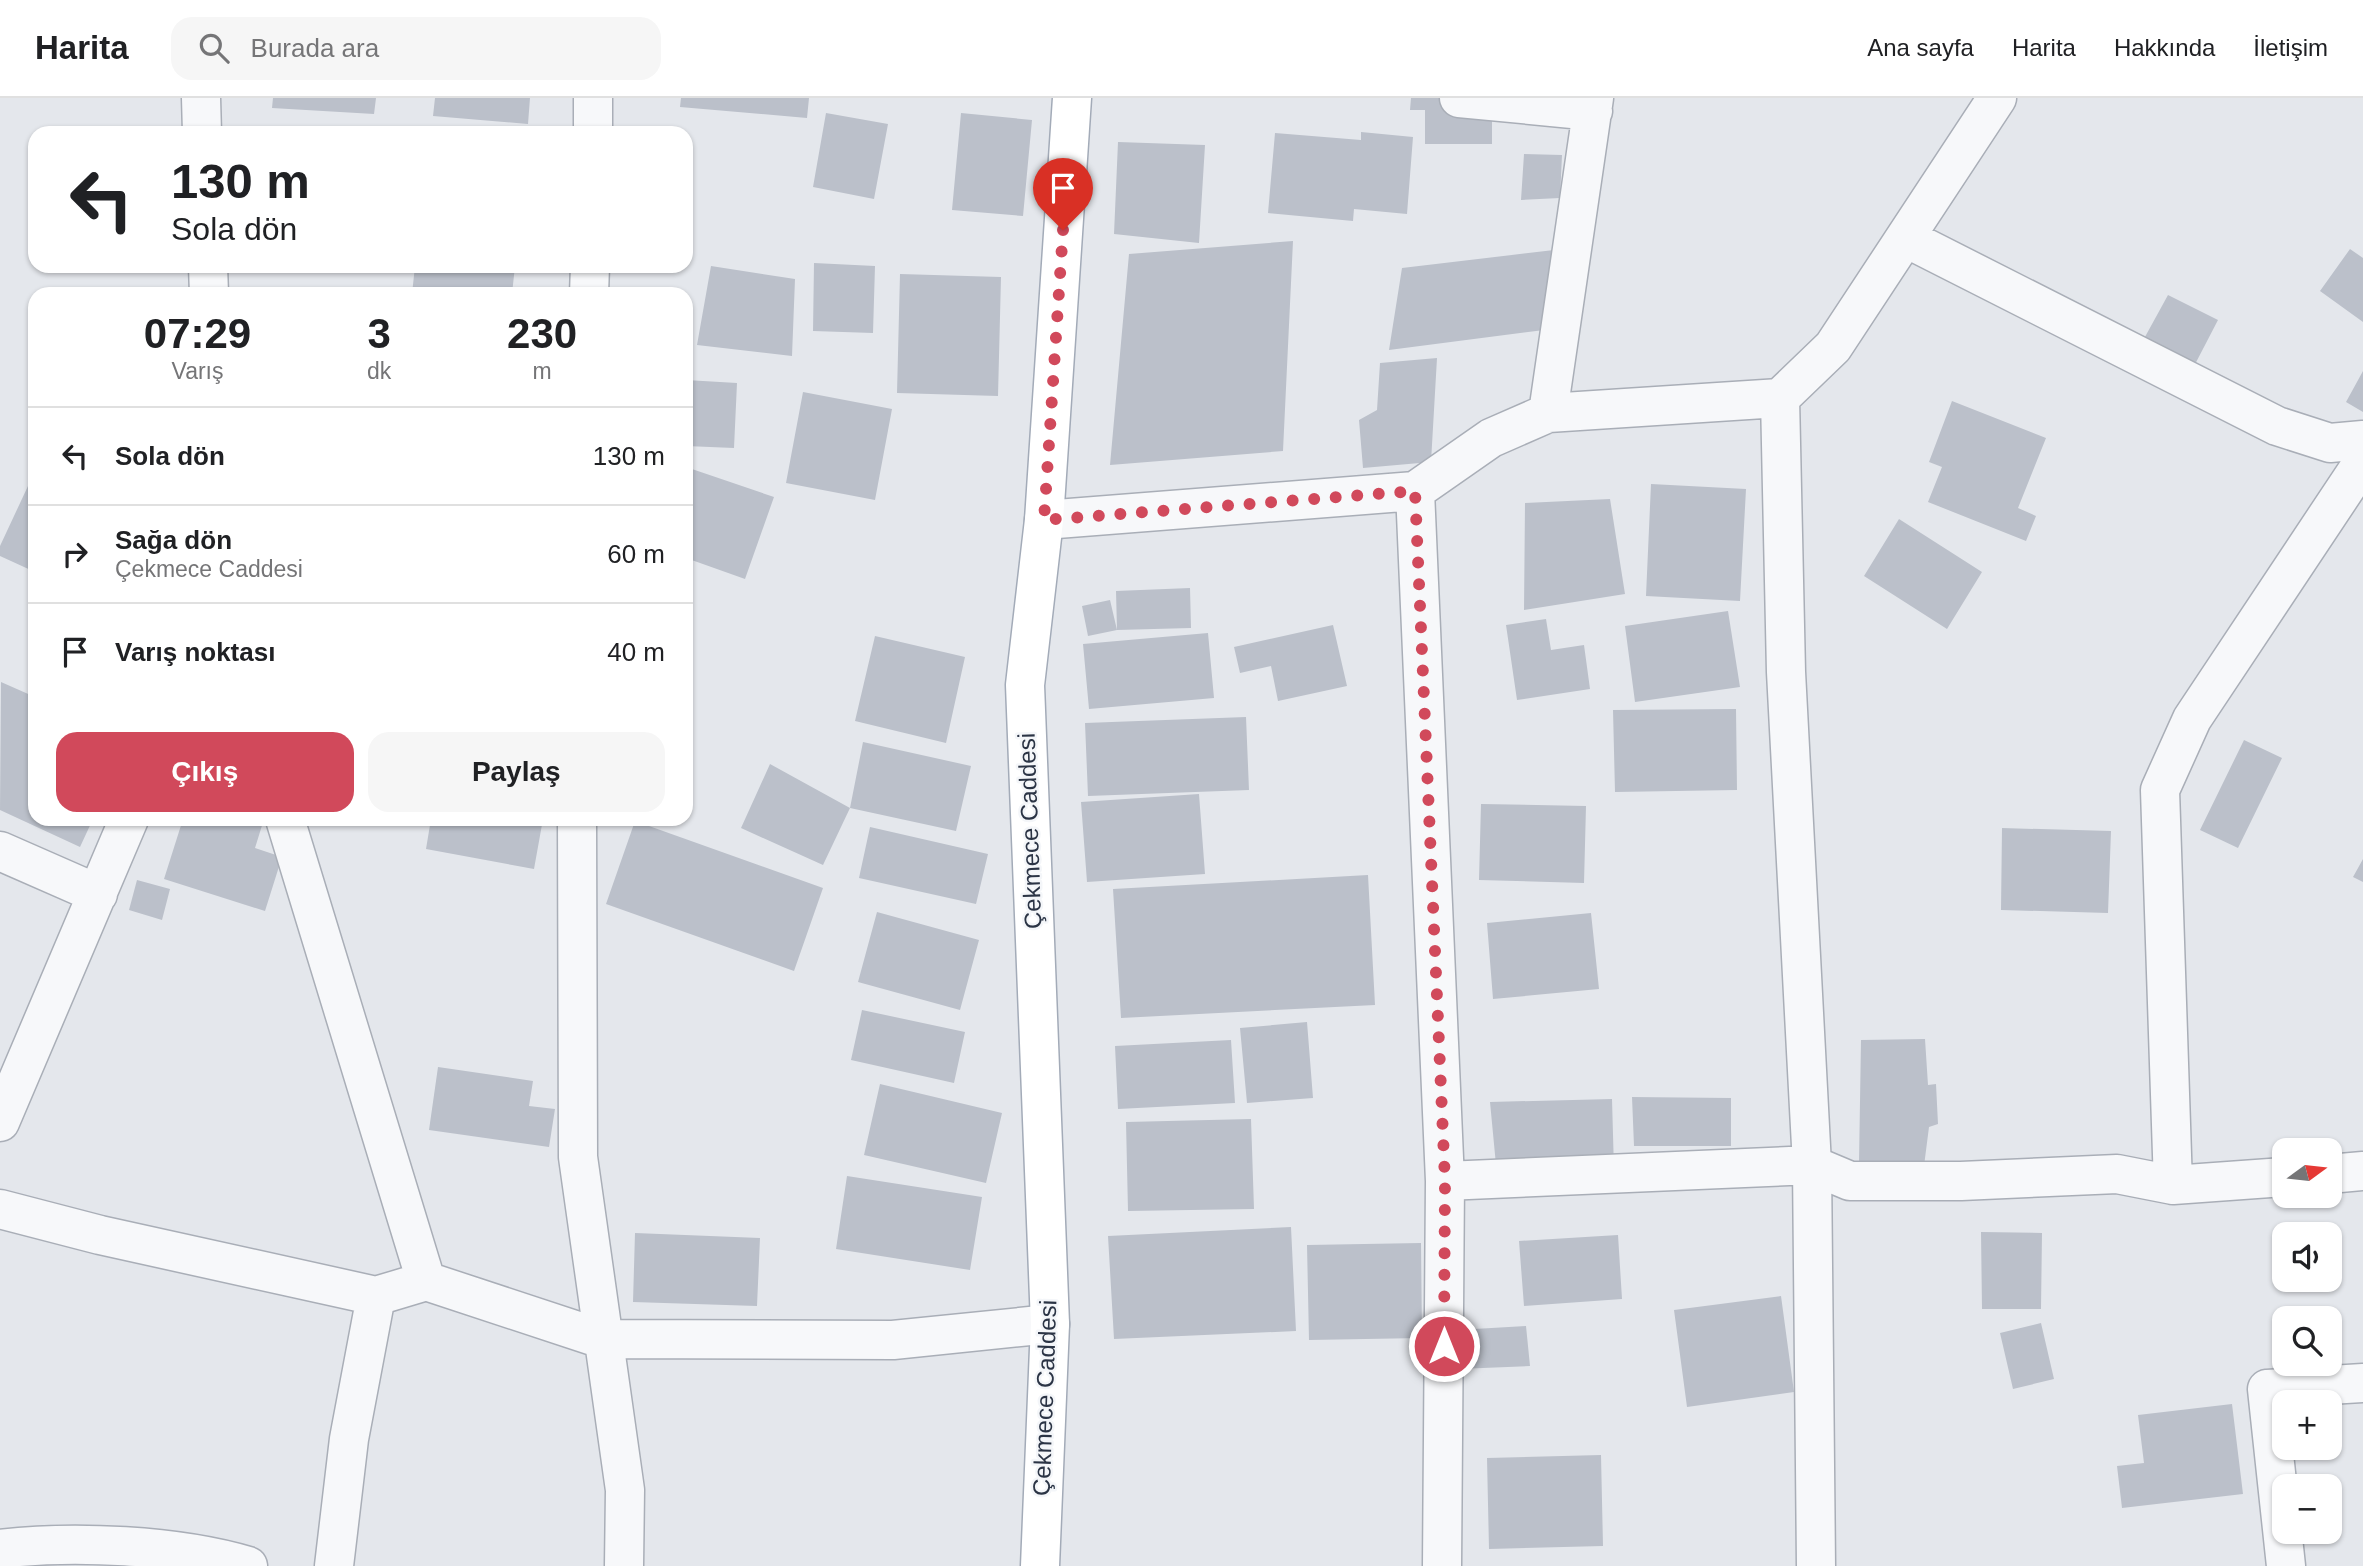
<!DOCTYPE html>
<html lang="tr">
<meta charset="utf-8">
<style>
:root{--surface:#fff;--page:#f6f6f6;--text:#202124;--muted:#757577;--line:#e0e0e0;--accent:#d1495b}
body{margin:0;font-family:Arial,sans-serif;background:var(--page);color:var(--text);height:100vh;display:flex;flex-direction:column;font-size:26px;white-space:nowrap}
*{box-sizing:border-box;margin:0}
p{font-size:23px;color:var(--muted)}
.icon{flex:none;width:38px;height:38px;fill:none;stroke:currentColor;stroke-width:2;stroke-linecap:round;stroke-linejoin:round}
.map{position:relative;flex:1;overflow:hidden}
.side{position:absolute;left:28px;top:189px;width:665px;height:539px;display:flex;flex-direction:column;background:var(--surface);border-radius:21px;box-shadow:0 2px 5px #0004}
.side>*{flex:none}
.hud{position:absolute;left:28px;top:28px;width:665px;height:147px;border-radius:21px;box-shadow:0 2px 5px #0004;background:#fff;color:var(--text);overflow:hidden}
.needle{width:46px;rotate:75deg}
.tools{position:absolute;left:2272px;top:1040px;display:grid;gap:14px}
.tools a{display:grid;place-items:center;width:70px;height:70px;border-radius:14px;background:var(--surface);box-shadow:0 2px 5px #0004;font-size:35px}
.pin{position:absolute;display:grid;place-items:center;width:60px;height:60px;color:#fff;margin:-72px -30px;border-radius:50% 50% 50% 0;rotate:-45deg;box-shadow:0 0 7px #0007}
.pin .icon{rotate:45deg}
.me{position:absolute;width:77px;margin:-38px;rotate:0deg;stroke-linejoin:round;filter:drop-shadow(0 0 5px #0008)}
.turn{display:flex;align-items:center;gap:24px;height:147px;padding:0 28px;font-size:32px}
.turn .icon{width:91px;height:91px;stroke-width:2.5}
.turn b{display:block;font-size:49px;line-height:60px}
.eta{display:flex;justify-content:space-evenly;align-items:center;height:119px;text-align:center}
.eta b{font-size:42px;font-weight:700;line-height:49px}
.primary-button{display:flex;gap:14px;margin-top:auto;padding:14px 28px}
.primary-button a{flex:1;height:80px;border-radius:21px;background:var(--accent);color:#fff;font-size:28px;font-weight:700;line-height:80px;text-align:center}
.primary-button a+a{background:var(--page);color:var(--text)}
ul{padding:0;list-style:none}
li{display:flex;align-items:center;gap:21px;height:98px;padding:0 28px;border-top:2px solid var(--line)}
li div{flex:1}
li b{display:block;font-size:26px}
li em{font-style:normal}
header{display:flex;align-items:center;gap:42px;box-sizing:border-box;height:98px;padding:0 35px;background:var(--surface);border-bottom:2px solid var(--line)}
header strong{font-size:33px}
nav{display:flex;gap:38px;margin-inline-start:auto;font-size:24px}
.search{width:490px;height:63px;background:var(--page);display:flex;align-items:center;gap:18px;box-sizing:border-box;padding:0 24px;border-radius:21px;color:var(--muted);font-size:26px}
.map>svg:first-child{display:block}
.building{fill:#bbc0ca}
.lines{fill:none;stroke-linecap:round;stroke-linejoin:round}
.minor-casing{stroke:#a9aeb7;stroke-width:41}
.major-casing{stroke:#a3abb8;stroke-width:41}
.minor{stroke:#f7f8fa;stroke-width:38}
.major{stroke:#fff;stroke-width:38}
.route{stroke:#d1495b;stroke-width:12;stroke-dasharray:0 21.6}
.labels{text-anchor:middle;stroke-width:5;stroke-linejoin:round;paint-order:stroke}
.street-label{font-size:24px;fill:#2b3445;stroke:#f4f6f9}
</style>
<header>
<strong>Harita</strong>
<div class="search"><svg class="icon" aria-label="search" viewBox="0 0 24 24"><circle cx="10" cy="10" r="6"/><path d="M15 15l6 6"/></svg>Burada ara</div>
<nav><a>Ana sayfa</a><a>Harita</a><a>Hakkında</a><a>İletişim</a></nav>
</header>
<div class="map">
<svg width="2363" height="1468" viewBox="0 0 2363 1468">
<rect width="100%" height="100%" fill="#e4e7ec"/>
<!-- building -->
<path class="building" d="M273,0H376L374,16L272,10Z
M435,0H530L528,26L433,18Z
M681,0H809L807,20L680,9Z
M1411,0H1492V46H1425V12H1410Z
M826,15L888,26L874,101L813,89Z
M961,15L1032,22L1023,118L952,112Z
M1361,34L1413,39L1407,116L1354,111L1353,123L1268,115L1275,35L1361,42Z
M1118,44L1205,47L1199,145L1114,136Z
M1524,56L1562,57L1560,100L1521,102Z
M1293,143L1283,353L1110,367L1129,156Z
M2350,151L2363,160V224L2320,193Z
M1554,152L1552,231L1389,252L1402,170Z
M814,165L875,168L873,235L813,233Z
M415,168H515L512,196H412Z
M711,168L795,181L792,258L697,247Z
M900,176L1001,179L998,298L897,295Z
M2168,197L2218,222L2191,274L2140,248Z
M1437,260L1431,364L1363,370L1359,322L1377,312L1380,265Z
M2363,273V314L2346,304Z
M686,282L737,285L734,350L686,348Z
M803,294L892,311L875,402L786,385Z
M1952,303L2046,340L2018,410L2036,418L2026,443L1928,404L1942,369L1929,364Z
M686,369L774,399L745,481L686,460Z
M1651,386L1746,391L1740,503L1646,498Z
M28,388L35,392V474L0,458V448Z
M1610,401L1625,496L1524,512L1525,405Z
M1899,421L1982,474L1947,531L1864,478Z
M1190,490L1191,530L1117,532L1116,493Z
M1110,502L1117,532L1088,538L1082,508Z
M1728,513L1740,589L1635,604L1625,528Z
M1546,521L1551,552L1584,547L1590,591L1517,602L1506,527Z
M1333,527L1347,588L1278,603L1271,568L1240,575L1234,549Z
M1208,535L1214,600L1089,611L1083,546Z
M875,538L965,559L946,645L855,623Z
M1,584L35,599V721H93L80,749L0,712Z
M1736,611L1737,692L1615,694L1613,612Z
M1246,619L1249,692L1088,698L1085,625Z
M2244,642L2282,660L2238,750L2200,732Z
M863,644L971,668L956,733L850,710L823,767L741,730L770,666L850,710Z
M1199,696L1205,776L1087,784L1081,704Z
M1481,706L1586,708L1584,785L1479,782Z
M183,721H264L255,750L282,759L265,813L164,781Z
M431,721H543L534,771L426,751Z
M635,723L823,790L794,873L606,806Z
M870,729L988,756L976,806L859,780Z
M2002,730L2111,733L2108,815L2001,812Z
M2363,761V784L2353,779Z
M1368,777L1375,907L1121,920L1113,791Z
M137,782L170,791L162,822L129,812Z
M877,814L979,842L960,912L858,884Z
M1591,815L1599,891L1493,901L1487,825Z
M862,912L965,934L954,985L851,962Z
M1307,924L1313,1000L1247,1005L1240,930Z
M1925,941L1928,987L1936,986L1938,1026L1929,1029L1924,1068L1859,1065L1861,942Z
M1231,942L1235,1005L1118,1011L1115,948Z
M438,969L533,983L529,1008L555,1011L549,1049L429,1032Z
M880,986L1002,1015L986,1085L864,1057Z
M1632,999L1731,1000V1048H1634Z
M1612,1001L1614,1072L1496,1067L1490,1004Z
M1251,1021L1254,1111L1128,1113L1126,1024Z
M847,1078L982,1099L970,1172L836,1151Z
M1291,1129L1296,1233L1114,1241L1108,1138Z
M1981,1134L2042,1135L2041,1211H1982Z
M635,1135L760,1140L757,1208L633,1204Z
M1618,1137L1622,1201L1524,1208L1519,1143Z
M1421,1145L1422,1240L1309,1242L1307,1147Z
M1781,1198L1794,1294L1687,1309L1674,1212Z
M2041,1225L2054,1281L2013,1291L2000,1235Z
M1526,1228L1530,1268L1458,1271L1457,1232Z
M2232,1306L2243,1396L2122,1410L2117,1368L2144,1365L2138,1317Z
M1601,1357L1603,1448L1489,1451L1487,1360Z"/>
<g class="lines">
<defs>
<path id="minor" d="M201,0L202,35
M1459,0L1593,13
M593,35V0
M1906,140L2277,328L2330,345L2363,342
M208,168L209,196
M589,196L590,168
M1548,315L1594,0
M1415,393L1445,1083L1442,1468
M1044,422L1415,393L1491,340L1548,315L1780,300
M285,721L426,1183
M577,721L578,1059L625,1392L624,1468
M0,753L98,796
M0,1024L129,721
M2329,1076L2363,1073
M1445,1083L1812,1067L1850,1083H1961L2117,1076L2173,1087L2284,1079
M2173,1087L2160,692L2192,621L2363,364
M0,1111L100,1137L376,1198L426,1183L602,1241L893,1242L1050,1226
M0,1451C73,1442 178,1447 248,1468
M334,1468L349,1341L376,1198
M1816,1468L1812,1067L1786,574L1780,300L1833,249L1997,0
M2286,1468L2267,1291L2363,1285"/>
<path id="major" d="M1040,1468L1050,1226L1025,587L1044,422L1072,0"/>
</defs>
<!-- minor casing -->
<use href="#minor" class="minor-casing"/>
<!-- major casing -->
<use href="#major" class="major-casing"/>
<!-- minor -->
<use href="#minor" class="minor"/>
<!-- major -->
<use href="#major" class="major"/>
</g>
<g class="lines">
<!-- route -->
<path class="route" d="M1063,132L1044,422L1415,393L1445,1083L1444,1248"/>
</g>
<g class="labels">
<!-- street labels -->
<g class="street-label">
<text transform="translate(1030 733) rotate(-92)" y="8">Çekmece Caddesi</text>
<text transform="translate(1045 1300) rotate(-88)" y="8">Çekmece Caddesi</text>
</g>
</g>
</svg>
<div class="tools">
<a><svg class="needle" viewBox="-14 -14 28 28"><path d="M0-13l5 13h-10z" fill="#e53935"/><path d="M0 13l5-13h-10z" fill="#757577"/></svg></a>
<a><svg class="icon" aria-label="sound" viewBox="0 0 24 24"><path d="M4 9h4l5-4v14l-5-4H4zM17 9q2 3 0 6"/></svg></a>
<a><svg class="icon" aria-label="search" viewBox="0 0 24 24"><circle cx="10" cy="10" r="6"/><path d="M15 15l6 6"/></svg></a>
<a>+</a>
<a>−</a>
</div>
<div class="pin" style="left:1063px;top:132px;background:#d93025"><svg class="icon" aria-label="arrive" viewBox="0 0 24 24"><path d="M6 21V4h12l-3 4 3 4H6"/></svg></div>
<svg class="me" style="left:1444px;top:1248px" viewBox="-20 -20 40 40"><circle r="17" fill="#d1495b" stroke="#fff" stroke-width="3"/><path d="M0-11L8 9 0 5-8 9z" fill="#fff"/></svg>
<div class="hud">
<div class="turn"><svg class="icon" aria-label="left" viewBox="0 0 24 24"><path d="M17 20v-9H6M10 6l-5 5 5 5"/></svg><div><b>130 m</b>Sola dön</div></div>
</div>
<section class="side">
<div class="eta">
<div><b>07:29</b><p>Varış</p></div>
<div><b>3</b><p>dk</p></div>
<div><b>230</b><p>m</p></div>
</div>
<ul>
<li><svg class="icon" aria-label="left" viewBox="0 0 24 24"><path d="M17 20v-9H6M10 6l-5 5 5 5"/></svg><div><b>Sola dön</b></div><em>130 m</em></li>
<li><svg class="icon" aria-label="right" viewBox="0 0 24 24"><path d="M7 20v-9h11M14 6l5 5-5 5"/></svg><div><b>Sağa dön</b><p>Çekmece Caddesi</p></div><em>60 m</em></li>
<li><svg class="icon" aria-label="arrive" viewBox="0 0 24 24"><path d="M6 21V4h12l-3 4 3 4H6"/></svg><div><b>Varış noktası</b></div><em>40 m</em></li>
</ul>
<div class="primary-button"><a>Çıkış</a><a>Paylaş</a></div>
</section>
</div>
